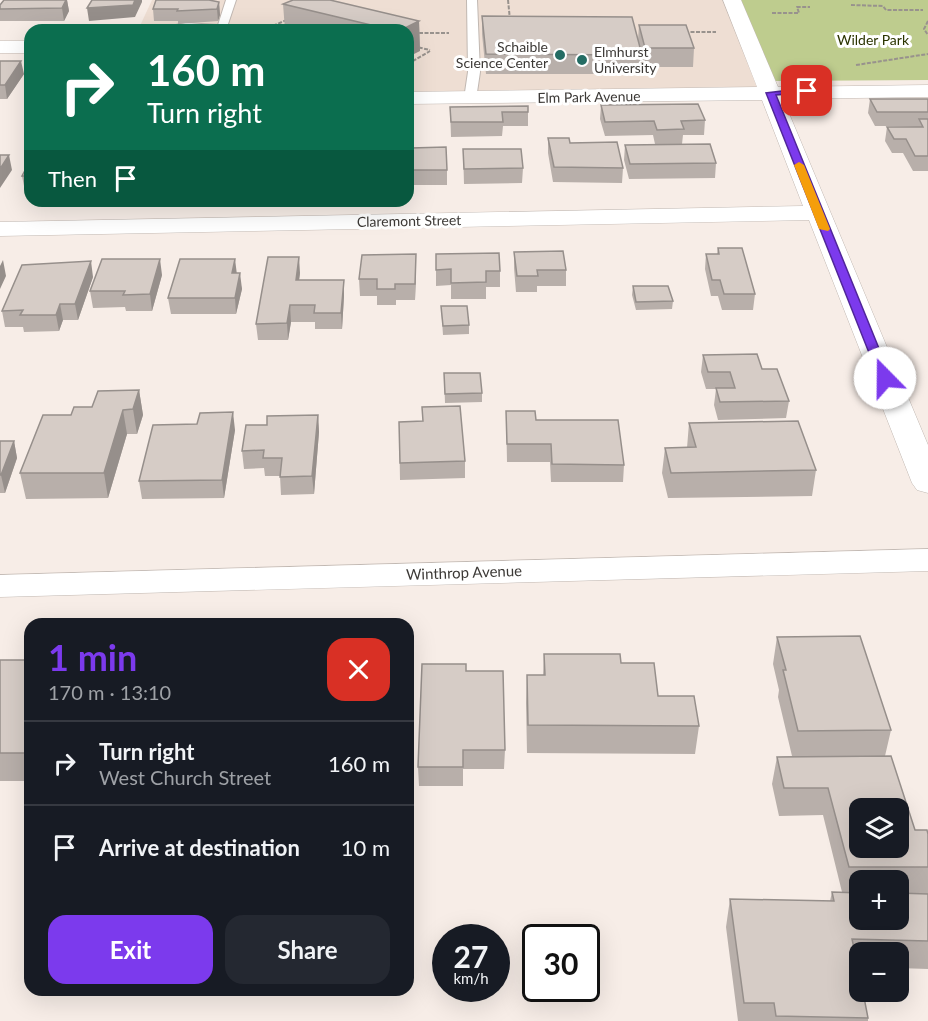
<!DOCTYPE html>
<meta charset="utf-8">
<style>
:root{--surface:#171b24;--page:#242831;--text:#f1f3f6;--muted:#9ea1a6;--line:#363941;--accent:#7c3aed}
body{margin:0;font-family:Lato,sans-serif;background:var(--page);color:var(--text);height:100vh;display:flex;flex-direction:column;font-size:22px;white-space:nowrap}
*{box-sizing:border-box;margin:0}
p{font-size:20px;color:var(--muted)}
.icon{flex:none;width:33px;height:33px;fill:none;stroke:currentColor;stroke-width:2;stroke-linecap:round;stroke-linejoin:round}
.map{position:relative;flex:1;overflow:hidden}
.drawer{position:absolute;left:24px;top:618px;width:390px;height:378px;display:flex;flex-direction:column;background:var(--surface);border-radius:18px;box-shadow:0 6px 24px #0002}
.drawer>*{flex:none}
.banner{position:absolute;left:24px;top:24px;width:390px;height:183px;border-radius:18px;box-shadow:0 6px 24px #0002;background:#0b6e4f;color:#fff;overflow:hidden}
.fabs{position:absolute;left:849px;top:798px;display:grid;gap:12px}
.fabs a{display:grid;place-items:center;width:60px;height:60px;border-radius:12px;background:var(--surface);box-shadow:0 6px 24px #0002;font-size:30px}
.speed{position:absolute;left:432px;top:924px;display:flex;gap:12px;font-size:30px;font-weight:700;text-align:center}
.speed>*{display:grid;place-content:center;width:78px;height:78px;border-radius:50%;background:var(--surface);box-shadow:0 6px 24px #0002;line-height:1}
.speed small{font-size:15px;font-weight:400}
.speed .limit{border:3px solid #111;border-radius:9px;background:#fff;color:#111}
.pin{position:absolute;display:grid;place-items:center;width:51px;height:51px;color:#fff;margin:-26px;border-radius:12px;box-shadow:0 3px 9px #0006}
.me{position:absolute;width:66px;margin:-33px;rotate:338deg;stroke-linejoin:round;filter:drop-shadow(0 0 4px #0008)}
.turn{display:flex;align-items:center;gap:21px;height:126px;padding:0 24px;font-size:27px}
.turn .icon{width:78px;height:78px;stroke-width:2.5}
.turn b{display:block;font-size:42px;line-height:51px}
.then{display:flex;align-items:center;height:57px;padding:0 24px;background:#0003;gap:12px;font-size:22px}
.round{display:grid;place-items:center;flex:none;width:63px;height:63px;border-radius:18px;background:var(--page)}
.summary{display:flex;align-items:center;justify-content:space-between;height:102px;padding:0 24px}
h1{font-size:36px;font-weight:700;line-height:45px;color:var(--accent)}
.cta{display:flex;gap:12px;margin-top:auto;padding:12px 24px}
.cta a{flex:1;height:69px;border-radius:18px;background:var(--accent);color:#fff;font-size:24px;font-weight:700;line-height:69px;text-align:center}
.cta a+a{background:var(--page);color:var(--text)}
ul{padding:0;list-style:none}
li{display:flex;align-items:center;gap:18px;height:84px;padding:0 24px;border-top:2px solid var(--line)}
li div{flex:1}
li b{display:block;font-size:22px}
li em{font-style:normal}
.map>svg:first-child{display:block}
.built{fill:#eeded3}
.green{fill:#becc8e}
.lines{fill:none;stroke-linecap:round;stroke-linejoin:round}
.lane-casing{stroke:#c1b8b2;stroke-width:2}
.street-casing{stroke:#c1b8b2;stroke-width:1}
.path{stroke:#98928d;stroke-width:2;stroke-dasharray:4 1.5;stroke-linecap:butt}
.lane{fill:#fff;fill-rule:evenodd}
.street{fill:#fff;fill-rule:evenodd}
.wall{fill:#b8afaa;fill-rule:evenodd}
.shaded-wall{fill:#968f8b}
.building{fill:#d6ccc6;stroke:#968f8b;stroke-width:1.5;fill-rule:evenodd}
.route{fill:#7c3aed;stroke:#51269a;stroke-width:1.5}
.slow{fill:#f59e0b}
.poi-dot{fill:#246c63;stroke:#fff;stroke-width:2}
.labels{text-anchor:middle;stroke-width:6;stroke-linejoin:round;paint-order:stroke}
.far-park-label{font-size:14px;fill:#2b3400;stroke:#fff}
.far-poi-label{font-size:14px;fill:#3c3936;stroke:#fff;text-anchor:end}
.far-street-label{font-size:14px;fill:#3c3936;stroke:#fff}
.street-label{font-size:15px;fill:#3c3936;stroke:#fff}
</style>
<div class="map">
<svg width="928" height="1021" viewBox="0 0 928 1021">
<rect width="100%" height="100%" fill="#f7ede7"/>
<!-- built -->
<path class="built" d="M152,0H732L770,93L408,98V30H138Z"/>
<!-- green -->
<path class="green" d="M741,0H928V80L775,81Z"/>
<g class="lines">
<defs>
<path id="lane" d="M226,0H236L226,30H153L185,23L218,25Z
M467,0H477L480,72L476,99L470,102L464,99L468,72Z"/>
<path id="street" d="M723,0H741L778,87L928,85V97L783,99L928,445V493L917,490L912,483L809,220L0,236V222L803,206L762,100L408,104V92L757,87Z
M0,41H30V53H0Z
M928,549V571L0,597V575Z"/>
</defs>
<!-- lane casing -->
<use href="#lane" class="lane-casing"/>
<!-- street casing -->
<use href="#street" class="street-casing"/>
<!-- path -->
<path class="path" d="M508,0L510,20
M851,5L883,6L886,10H923
M772,13H799L797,7H810
M928,21L924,29L928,35
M263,30L289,19
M685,32H716
M408,33H449
M408,45L430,50
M408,64L430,51
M856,65L928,54"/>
<!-- lane -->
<use href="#lane" class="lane"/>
<!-- street -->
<use href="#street" class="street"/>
</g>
<!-- wall -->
<path class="wall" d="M67,0L69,11L64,21H0V5Z
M156,0H212V1L219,2L220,15L218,21L178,24V21H154L153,9Z
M283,4L419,21L420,51L408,30H285Z
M482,16L638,40L639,25L694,48L693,67H643L642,60L641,74H486L482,34Z
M0,61L24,74L7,99H0Z
M870,99H928V171H913L903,153H892L885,141L887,127L917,126H875L868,113Z
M601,105L705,120L704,135H683L682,144H655L653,135L605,136L600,119Z
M450,107L528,112V126H503L502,136L451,137Z
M548,138L570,143L623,168L622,183L553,182L548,153Z
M625,145L716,163L715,178L629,179L624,160Z
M463,149L523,168L522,183L464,184Z
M408,154H411L447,170V185H408Z
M30,161V191H25L22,176Z
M718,248L755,294L753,310H722L718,296H711L705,269L706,254H717Z
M514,252L566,270V286H537V292H516L514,268Z
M416,254L415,300H396V305H377V296H360L359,279Z
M436,254L500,271V287H486V299H451V285L436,286Z
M237,273L242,289L236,314H171L168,298Z
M300,273L299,280L344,296L342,329H315V322H291L288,340H258L256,324Z
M162,275L152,311H126L125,307L93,308L90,291Z
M93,277L78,320H63L59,331L24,332L23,327H5L2,311Z
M633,286L673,301L672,309L636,310L632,295Z
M441,306L469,325V334L443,335Z
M703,355L762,369L789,401L786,418L718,420L714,405L716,389H706L701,372Z
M444,373L482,393V402L445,403Z
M139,390L143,415L137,434H127L108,498L26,499L20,473L71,415Z
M506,411L536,420L624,465L623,482H551L550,462H507Z
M318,415L319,432L314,494L281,495L280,476H265L264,468L244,469L242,451L267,425Z
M399,422L465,461V478L400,480Z
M689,423L816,470L812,496L668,498L662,473L665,448H687Z
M197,424L235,430L224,498L142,499L139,481Z
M0,441H14L17,458L5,493H0Z
M777,637L891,730L885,756L915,830L928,834V969L898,968V952H860V968H858L868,1018V1021H738L726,927L730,899L830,901L832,892H842L823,815L779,816L772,784L777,757L792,756L778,697L779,690L773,664ZM860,880H898V920H860Z
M544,654L621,663L658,696L699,726L695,754L527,753L526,703L527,675H543Z
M0,660H30V781H0Z
M466,671L505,750L504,769H463V786H419L418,767Z"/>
<!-- shaded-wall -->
<path class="shaded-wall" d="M66,0H67L69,11L64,21L62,8Z
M135,0H142V2L135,17L89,21L87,8Z
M219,2L220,15L218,21L217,9Z
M419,21L420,51L408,57V30H401Z
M21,61L24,74L7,99L5,85Z
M9,155L12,170L0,188V169Z
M416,254V270L415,300V284Z
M299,257L300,273L297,296L296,280Z
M160,259L162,275L152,311L150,294Z
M235,259L237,275L232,273Z
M3,260L6,276L0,289V266Z
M91,261L93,277L78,320L75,304Z
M240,273L242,289L236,314L235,298Z
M344,280V296L342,329L341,313Z
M60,304L63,320L59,331L56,315Z
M290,305L291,322L288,340L287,323Z
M139,390L143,415L137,434L133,409Z
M123,410L127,434L108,498L104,473Z
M233,412L235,430L224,498L222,480Z
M318,415L319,432L314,494L312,476Z
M14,441L17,458L5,493L1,475Z"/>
<!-- building -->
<path class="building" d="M4,0H66L62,8L0,9V5Z
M92,0H135L133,5L87,8Z
M156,0H209L219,2L217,9L177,11L178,9H153Z
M293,0H330L419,21L401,30H392L283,4Z
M482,16L632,17L642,55L486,54Z
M639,25H686L694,48H645Z
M0,61H21L5,85H0Z
M870,99H928V112H877Z
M698,104L705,120L681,121L684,129L657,130L654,121L605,122L601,105Z
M528,106V112H502L503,122H451L450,107Z
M919,119H928V156H915L906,139H894L887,127H923Z
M548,138H569L570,143L617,142L623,168L554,167Z
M710,144L716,163L630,164L625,145Z
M446,147L447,170H408V154H411V148Z
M463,149H521L523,168L464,169Z
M0,155H9L0,169Z
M30,161V176H22Z
M718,248H742L755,294H724L720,280H712L706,254H719Z
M563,251L566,270H537L538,276H517L514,252Z
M499,253L500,271H486V282L451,283V269L436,270V254Z
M416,254L415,284H395V289H377V279H359L362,255Z
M268,257H299L296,280H344L341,313H314L315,305H290L287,323L256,324Z
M102,259H160L150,294L123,295L125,291H90Z
M180,259H235L232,273H240L235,298H168Z
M91,261L75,304H60L56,315H20L23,310L2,311L22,265Z
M633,286H668L673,301L636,302Z
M441,306H467L469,325L443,326Z
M757,354L762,369H777L789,401L720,402L716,388H735L730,372H708L703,355Z
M444,373H480L482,393L445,394Z
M139,390L133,409L123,410L104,473H20L43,415H71L74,407H92L98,391Z
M460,406L465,461L400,463L399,422L423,421L422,407Z
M506,411H535L536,420H618L624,465L552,464L551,444H507Z
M233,412L222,480L139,481L153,425L197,424L200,413Z
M318,415L312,476L280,477L282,458H263L264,450L242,451L246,425H267V416Z
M798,421L816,470L671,473L665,448L696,447L689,423Z
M0,441H14L1,475H0Z
M860,636L891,730L798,731L783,670H786L777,637Z
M544,654H620L621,663H654L658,696H694L699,726L528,725L527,675H545Z
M0,660H30V753H0Z
M422,664H466V671H503L505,750H463V767H418Z
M891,756L915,830H927L928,834V867H849L828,788H784L777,757ZM860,808H898V848H860Z
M832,892L860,893V920H898V893L928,894V941L852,939L860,976V992H863L868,1018L776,1016L774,1003H744L730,899L834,901Z"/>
<!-- route -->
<path class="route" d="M807,88L810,92L776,95L891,378L890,381L879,378L766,93Z"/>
<!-- slow -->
<path class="slow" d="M799,162L804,165L830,229L828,231L819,229L794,165Z"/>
<!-- markers -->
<g class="poi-dot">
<circle cx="560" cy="55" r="6"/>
<circle cx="582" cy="60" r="6"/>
</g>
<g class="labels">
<!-- far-park labels -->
<g class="far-park-label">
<text x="873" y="45">Wilder Park</text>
</g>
<!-- far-poi labels -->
<g class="far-poi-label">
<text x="548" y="52">Schaible<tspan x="548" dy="16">Science Center</tspan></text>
<text x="594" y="57" text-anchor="start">Elmhurst<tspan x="594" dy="16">University</tspan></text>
</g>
<!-- far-street labels -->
<g class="far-street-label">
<text transform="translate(589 97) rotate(-1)" y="5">Elm Park Avenue</text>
<text transform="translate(409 221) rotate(-1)" y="5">Claremont Street</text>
</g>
<!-- street labels -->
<g class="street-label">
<text transform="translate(464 573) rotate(-2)" y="5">Winthrop Avenue</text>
</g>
</g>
</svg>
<div class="fabs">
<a><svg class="icon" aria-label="layers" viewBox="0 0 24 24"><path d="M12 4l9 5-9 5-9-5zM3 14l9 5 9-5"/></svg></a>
<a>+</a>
<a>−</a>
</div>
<div class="speed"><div>27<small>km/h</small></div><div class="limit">30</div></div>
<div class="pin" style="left:807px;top:91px;background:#d93025"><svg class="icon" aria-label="arrive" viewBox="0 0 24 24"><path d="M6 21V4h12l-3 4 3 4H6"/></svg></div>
<svg class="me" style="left:885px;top:378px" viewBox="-20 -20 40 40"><circle r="19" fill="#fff"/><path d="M0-13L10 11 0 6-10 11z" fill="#7c3aed"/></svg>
<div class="banner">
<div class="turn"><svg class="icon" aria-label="right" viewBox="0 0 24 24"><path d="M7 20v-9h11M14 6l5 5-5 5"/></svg><div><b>160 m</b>Turn right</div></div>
<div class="then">Then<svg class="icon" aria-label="arrive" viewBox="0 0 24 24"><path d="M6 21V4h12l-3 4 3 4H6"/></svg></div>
</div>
<section class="drawer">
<div class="summary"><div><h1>1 min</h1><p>170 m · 13:10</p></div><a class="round" style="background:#d93025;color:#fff"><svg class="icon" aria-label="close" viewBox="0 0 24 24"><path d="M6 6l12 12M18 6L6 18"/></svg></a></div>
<ul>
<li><svg class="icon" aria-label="right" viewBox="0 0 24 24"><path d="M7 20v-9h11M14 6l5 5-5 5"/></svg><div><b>Turn right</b><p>West Church Street</p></div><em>160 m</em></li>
<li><svg class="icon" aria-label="arrive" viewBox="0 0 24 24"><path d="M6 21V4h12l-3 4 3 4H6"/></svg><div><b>Arrive at destination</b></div><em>10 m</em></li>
</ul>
<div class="cta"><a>Exit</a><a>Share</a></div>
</section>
</div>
